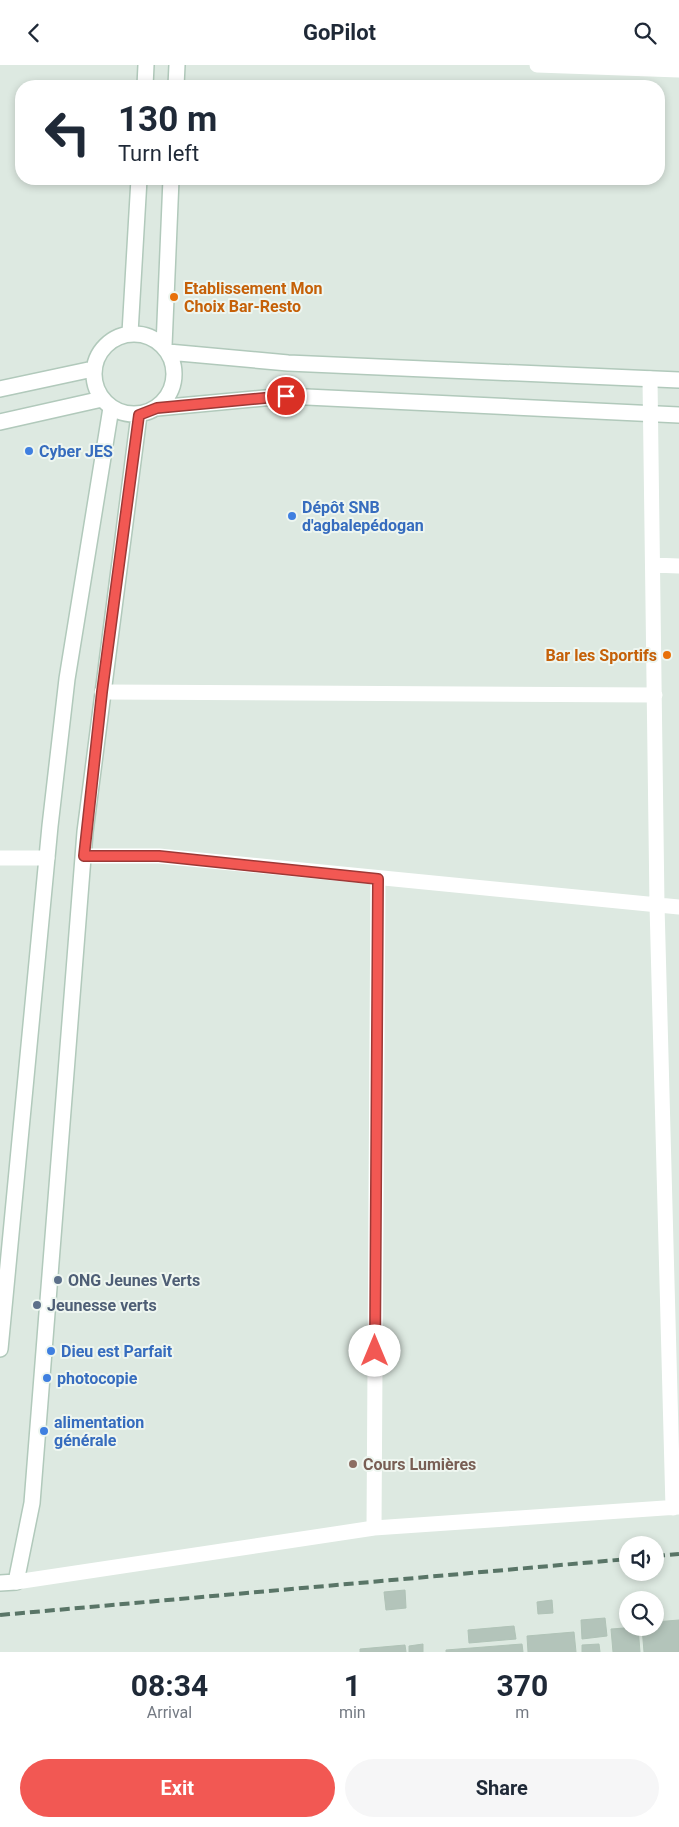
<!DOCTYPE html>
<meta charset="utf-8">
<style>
:root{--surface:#fff;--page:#f6f6f7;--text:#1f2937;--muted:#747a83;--accent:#f25853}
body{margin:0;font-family:Roboto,sans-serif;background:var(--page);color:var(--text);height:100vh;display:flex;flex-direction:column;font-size:19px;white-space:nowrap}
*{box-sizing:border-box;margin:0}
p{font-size:16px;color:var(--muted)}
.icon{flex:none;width:28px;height:28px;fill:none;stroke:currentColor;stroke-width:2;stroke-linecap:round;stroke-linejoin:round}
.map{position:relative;height:1587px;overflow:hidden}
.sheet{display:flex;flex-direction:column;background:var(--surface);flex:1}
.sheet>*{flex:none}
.guide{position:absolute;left:15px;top:15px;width:650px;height:105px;border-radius:20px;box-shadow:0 2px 8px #0003;background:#fff;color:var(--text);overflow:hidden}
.controls{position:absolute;left:619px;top:1471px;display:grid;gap:10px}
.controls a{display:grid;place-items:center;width:45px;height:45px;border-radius:50%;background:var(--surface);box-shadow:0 2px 8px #0003;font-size:25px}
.pin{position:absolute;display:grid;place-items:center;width:42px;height:42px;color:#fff;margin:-21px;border:2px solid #fff;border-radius:50%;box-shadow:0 1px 5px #0007}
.me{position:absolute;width:55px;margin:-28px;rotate:0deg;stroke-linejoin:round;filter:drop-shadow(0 0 4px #0008)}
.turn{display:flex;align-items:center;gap:18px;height:105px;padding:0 20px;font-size:22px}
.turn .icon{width:65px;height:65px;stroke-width:2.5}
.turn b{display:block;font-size:35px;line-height:42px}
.eta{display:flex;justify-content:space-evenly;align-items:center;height:85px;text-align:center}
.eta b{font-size:30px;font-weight:700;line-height:35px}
.action{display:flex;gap:10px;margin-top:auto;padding:10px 20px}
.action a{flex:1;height:58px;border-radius:30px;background:var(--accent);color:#fff;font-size:20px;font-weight:700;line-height:58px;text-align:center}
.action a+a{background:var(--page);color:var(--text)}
header{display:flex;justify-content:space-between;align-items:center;height:65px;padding:0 20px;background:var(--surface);font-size:22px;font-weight:700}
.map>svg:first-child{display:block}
.building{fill:#b3c4ba;stroke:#b0c3b7}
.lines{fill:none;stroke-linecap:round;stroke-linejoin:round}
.secondary-casing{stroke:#b1c9bb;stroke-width:18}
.street{stroke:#fff;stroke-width:15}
.secondary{stroke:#fff;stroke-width:15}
.rail{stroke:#597567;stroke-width:4;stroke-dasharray:10 5;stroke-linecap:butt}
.route-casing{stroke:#9d3936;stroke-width:12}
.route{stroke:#f25853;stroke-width:9}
.food-dot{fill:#e8710a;stroke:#eef6f0;stroke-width:2}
.shop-dot{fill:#3f7fe0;stroke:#eef6f0;stroke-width:2}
.service-dot{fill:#5c6f8a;stroke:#eef6f0;stroke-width:2}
.education-dot{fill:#8d6e63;stroke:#eef6f0;stroke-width:2}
.labels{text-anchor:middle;stroke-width:4;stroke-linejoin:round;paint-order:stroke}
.food-label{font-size:16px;font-weight:bold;fill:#c56008;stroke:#eef6f0;text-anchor:start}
.shop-label{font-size:16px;font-weight:bold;fill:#366cbe;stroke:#eef6f0;text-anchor:start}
.service-label{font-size:16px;font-weight:bold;fill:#4e5e75;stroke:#eef6f0;text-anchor:start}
.education-label{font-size:16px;font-weight:bold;fill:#785e54;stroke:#eef6f0;text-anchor:start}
</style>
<header><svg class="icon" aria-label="back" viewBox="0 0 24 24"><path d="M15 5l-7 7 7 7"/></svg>GoPilot<svg class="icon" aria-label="search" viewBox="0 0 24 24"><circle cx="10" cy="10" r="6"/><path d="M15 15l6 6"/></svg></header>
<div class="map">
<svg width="679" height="1587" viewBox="0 0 679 1587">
<rect width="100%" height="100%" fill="#dde9e1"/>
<!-- building -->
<path class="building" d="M405,1525L406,1543L386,1545L384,1527Z
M552,1535L553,1548L538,1549L537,1537Z
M605,1553L607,1571L582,1574L581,1555Z
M679,1555V1587H644L642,1562H655V1557Z
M514,1561L516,1574L469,1578L468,1565Z
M638,1562L640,1587H613L611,1564Z
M574,1567L576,1587H528L527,1571Z
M423,1579V1587H409V1581Z
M522,1579L523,1587H446V1585Z
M599,1579L600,1587H582V1580Z
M405,1580L406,1587H360V1584Z"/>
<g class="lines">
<defs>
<path id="secondary" d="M145,21L146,0
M176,21L177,0
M130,268L139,114
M94 309a40 40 0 1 1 80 0a40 40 0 1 1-80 0Z
M164,281L171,114
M168,287L288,298L679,315
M0,324L93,304
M157,343L286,331L679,350
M0,357L102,334
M0,1284L50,761L67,614L111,343
M0,1518L16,1517L32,1438L85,767L139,350"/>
</defs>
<!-- secondary casing -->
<use href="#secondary" class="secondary-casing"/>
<!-- street -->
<path class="street" d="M537,0L679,5
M650,314L657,840L673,1443
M653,500L679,501
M102,627L655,630
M84,791H159L679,842
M0,793H47
M374,1463L378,814
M16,1517L374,1463L679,1442"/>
<!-- secondary -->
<use href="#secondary" class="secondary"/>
<!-- rail -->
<path class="rail" d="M655,1491L679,1489
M0,1550L628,1494"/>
</g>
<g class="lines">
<defs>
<path id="route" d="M286,331L157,343L139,350L102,627L84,791H159L378,814L375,1286"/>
</defs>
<!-- route casing -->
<use href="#route" class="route-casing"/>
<!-- route -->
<use href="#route" class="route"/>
</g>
<!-- markers -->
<g class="food-dot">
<circle cx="174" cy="232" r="5"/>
<circle cx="667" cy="590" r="5"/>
</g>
<g class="shop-dot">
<circle cx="29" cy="386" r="5"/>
<circle cx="292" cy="451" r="5"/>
<circle cx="51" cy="1286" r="5"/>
<circle cx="47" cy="1313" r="5"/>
<circle cx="44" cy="1366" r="5"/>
</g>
<g class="service-dot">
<circle cx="58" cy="1215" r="5"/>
<circle cx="37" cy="1240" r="5"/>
</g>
<circle class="education-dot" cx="353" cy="1399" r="5"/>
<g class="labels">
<!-- food labels -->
<g class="food-label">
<text x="184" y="229">Etablissement Mon<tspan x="184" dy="18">Choix Bar-Resto</tspan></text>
<text x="657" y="596" text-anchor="end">Bar les Sportifs</text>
</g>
<!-- shop labels -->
<g class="shop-label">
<text x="39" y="392">Cyber JES</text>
<text x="302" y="448">Dépôt SNB<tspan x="302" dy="18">d'agbalepédogan</tspan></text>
<text x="61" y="1292">Dieu est Parfait</text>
<text x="57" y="1319">photocopie</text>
<text x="54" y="1363">alimentation<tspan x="54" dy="18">générale</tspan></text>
</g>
<!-- service labels -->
<g class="service-label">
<text x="68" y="1221">ONG Jeunes Verts</text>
<text x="47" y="1246">Jeunesse verts</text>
</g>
<!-- education labels -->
<g class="education-label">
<text x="363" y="1405">Cours Lumières</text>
</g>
</g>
</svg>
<div class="controls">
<a><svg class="icon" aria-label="sound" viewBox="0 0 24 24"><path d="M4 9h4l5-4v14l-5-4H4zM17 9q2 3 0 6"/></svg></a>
<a><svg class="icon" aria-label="search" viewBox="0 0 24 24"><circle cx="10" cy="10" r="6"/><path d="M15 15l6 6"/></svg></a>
</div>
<div class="pin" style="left:286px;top:331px;background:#d93025"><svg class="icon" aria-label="arrive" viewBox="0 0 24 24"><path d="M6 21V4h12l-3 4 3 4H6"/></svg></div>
<svg class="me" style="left:375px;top:1286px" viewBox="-20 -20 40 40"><circle r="19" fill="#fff"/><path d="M0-13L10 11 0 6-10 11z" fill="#f25853"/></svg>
<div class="guide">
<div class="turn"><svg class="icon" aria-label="left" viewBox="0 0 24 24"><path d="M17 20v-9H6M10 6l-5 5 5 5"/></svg><div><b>130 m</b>Turn left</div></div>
</div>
</div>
<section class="sheet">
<div class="eta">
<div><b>08:34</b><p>Arrival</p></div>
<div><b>1</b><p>min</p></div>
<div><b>370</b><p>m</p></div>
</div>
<div class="action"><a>Exit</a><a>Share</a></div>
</section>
